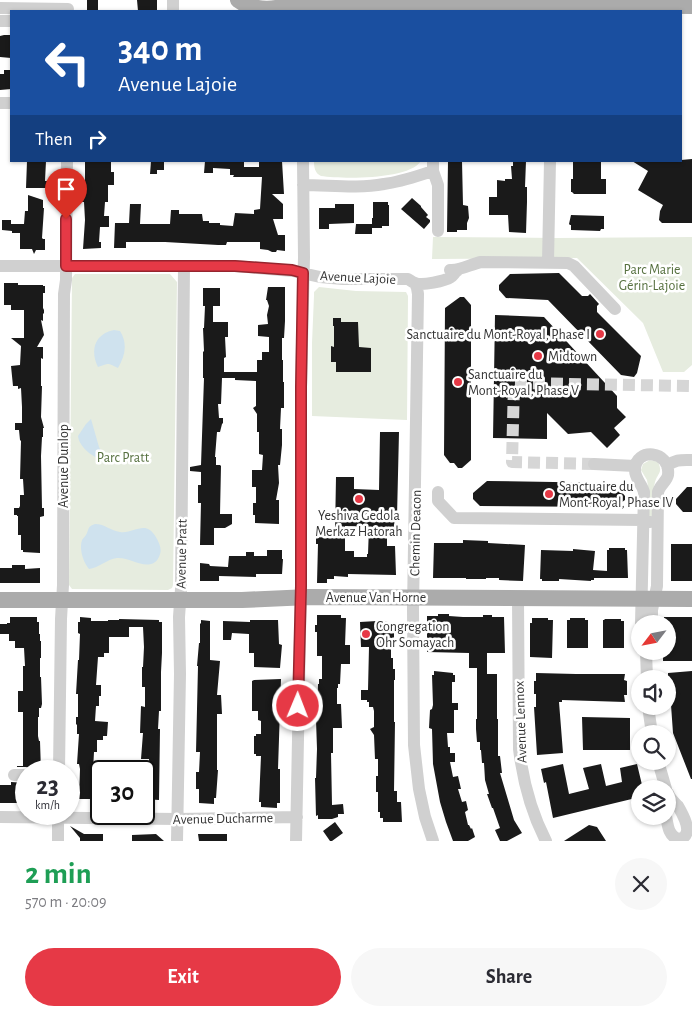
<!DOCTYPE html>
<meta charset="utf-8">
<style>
:root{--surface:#fff;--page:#f7f7f7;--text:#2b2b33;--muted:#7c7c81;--accent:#e63946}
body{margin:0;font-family:"Alegreya Sans",sans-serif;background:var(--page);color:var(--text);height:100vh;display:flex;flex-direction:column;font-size:19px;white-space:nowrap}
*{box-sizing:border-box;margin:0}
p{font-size:16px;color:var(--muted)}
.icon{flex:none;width:28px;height:28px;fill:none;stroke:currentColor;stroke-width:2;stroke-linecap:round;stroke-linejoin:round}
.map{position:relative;height:841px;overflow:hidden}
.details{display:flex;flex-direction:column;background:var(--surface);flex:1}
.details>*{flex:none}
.banner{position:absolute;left:10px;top:10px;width:672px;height:152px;border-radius:0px;box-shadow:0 1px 4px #0004;background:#1a4fa0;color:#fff;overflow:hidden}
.needle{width:32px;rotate:238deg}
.buttons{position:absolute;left:631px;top:615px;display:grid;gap:10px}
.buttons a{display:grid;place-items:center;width:45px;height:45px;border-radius:50%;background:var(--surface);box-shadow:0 1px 4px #0004;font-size:25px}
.speed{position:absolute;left:15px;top:760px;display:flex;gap:10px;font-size:25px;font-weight:700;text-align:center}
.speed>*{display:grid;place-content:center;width:65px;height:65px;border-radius:50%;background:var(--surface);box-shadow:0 1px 4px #0004;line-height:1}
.speed small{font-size:12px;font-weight:400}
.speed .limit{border:2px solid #111;border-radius:8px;background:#fff;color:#111}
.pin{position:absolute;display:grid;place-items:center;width:42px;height:42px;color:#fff;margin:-51px -21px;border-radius:50% 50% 50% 0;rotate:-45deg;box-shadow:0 0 5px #0007}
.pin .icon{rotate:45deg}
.me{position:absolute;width:55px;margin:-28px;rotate:1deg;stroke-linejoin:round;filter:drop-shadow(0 0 4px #0008)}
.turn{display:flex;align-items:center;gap:18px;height:105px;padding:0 25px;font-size:22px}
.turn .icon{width:65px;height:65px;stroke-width:2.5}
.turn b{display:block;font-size:35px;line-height:42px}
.then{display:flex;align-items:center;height:48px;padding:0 25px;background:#0003;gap:10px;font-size:19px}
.round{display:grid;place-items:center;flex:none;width:52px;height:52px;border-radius:26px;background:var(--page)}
.head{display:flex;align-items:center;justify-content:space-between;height:85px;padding:0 25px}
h1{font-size:30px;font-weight:600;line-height:38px;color:#1e9e55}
.action{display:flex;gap:10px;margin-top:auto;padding:10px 25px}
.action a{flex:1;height:58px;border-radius:30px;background:var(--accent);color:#fff;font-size:20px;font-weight:600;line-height:58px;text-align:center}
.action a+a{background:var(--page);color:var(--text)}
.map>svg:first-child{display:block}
.green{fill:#e6ecdf}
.water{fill:#cfe2ee}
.building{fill:#1a1a1a;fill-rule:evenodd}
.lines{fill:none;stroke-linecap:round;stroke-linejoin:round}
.minor-tunnel{stroke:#d6d6d6;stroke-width:12;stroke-dasharray:12 6;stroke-linecap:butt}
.minor{stroke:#d0d0d0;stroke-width:12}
.major{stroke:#ababab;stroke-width:16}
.route-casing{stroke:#96252e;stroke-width:12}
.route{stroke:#e63946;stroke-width:9}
.poi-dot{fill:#e63946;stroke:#fff;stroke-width:2}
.labels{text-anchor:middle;stroke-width:5;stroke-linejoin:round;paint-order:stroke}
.park-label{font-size:14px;fill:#56703f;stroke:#fff}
.street-label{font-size:14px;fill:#333;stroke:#fff}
.poi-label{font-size:14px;fill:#333;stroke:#fff;text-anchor:start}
</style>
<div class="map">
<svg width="692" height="841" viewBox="0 0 692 841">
<rect width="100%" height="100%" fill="#fff"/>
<!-- green -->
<path class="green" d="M314,161H421C409,180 342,179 321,176C315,173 314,168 314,161Z
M433,237L557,238L692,237V365L684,372H663L643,323L577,258L432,259Z
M75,274H170L177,282L173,585L172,588L168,590L72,589L69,585L72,278Z
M319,287L356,291L406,292L408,296L407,420L312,416V343L314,296V292Z
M650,460L658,462C663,473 658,472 655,482C652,492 654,505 653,516L649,518L648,486L647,480L641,470L643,464Z"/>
<!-- water -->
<path class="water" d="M114,330L120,331C128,344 125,356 118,368C107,363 110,363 98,367C90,351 94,334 114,330Z
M91,419L99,447L105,460C94,459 79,447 78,436L86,424Z
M95,524C105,524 111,531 120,532C135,534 146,518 157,539C159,543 162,549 160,554C159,558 156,563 151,564C141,567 128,557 117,558C107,559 99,568 89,569C83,562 79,549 82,540C83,538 86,536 87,533C89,527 89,526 95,524Z"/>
<!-- building -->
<path class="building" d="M87,0H98V11H87Z
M137,0H157V11H138Z
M4,35H11V58L0,57V36Z
M4,70H11V89L0,90V74H4Z
M692,159V223H662L659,220L660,211L663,205L638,190L648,171L632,161H681V160Z
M27,161H46L45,181H47V188H26Z
M85,161H111V172H114V185H108V202H105L104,216H109V227H100L99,242H101V248L83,249L85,220L84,202H82V195L85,196Z
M151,161H164V170H157V174H150Z
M205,161H241L244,162V167H259V161H282L284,194H272L283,204V219H273L278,235H285V251L277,250L276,252H272L268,250L260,249V242H227L226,245H218L165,242H126V248H114L115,223H129L130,204H141L140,224H170L171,210H179V214H202L203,221H209V223H220V225L233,226L235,213L254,214V210L260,209L262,177H233L234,175H230V169L213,168V173H204Z
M448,161H462L463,205L468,206L469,218L467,223V230H457V232H447Z
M513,161H526L525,187H527V202L526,233L509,232L508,215H489V197H497V180L505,181V179H512L511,166H513Z
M573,161H601V179H606V194H574L572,192H571V179H573Z
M28,195L43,200V208H44L42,238L43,239H45V250H36L34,254L32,249H20V233H12V231L2,230V220H11V224H24L25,211H28Z
M412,198L421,206V207L428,215L426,217L430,220V222L424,229L401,209Z
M373,202H388V205H389V226H382V228H372V218H373Z
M335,204H354V223L329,224V229H319V208H335Z
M571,215L604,216V229H601L600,231L571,230V225H570L569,224Z
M356,224H372V234H355Z
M559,273L582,296H588L590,294L599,304L597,306V312L641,356L637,373L634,377L621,375L548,300L506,298L499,290V285L510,274Z
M4,283H18V285H43V286H45V293H43V308L44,310V313L43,314V321L41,320L44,335L37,347H43V359L41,358V386H42L41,417L44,428H43V437H42L41,456L42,508H44V516L40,517V553L23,552V550H21V535H18V516H17V515H14V508H19L20,506V495H24L23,479H20L21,441L20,440L19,430H15V423H22V407L21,388L18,389V386H13L11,366L20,365L21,346L11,338H24V310H11V305H4Z
M268,287H285V321L284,338H282V360H283V382H284V408H281L280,429H282V445L280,465H278L279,483L276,500H279V524L255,523V515H253V503H256V487H252V470H262L263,455L259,454V432H257V414L253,408L256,406V381L235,380V378H222L221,404H218L219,418H223V423L222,424L220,432H217L215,457H216V465H220L221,466L220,514H232V524L225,528H214V545H200L201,503H198V485H201V472L190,471V467L201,465L204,378H203V352L204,351L203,328H204L205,306H203V288H220V306H213V322H228V337H225L226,357L224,358V372H257V360H262V352H269V337L258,336V325L268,324L267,315L269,306L267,300H266Z
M460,297H464L471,305V460L462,468H458L454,463H450L444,455L445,308Z
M495,315L544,317L617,396V408L626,417L614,428L620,435L607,448L591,432L568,434L547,413V439L493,438Z
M333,318H341V322H358L359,347L371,348V372H336V362H331V346L334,347V326H333Z
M380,432H399L397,517H395L394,527H387V546H395L396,575L348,574V577L334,576V579H327V583H317L318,544H316V535H319V534H335L336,477H354V489L379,490ZM345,526L369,527L368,554H367V557H354V551H345Z
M487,481L614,483L625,496V500L615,507L480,506L473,499V493Z
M687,487H692V512H683L676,504V499Z
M463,540L488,541V543L525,545L523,581L499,580V578H486V579H466V578H433L434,543H463Z
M671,544H692V581H671Z
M609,548H625V550H627L628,578H594V580H591V581L559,579V581H542V579H540L541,550L573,551V549L595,551L593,570L607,571V550H609Z
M267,550H282V559H283L282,574H256V577L219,576V581H200V563L209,564L210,566L228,567L229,556H246V552H254V556H267Z
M12,565H25V569L40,568V583H0V568H12Z
M438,614H449V616L463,617H483V615H492V617H504L505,653H487V674H497V719H498V756H500L502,773H500L514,820L522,833L507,841H500L495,830L500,828L493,808H492L487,794H489L485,780L484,763H482L481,750H480V742H477L476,729V719H477V668H469V653L427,652V616H438Z
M317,615H341V618H346L345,645H350V664H341L340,684H338V688H337V704H341L342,728H333V753H331L332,805L343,804L344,814H338V817L332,819H318V815L316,816L315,778H316L317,749L316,720H317L318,684H319V679H322V656H317V632H315V625H317Z
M10,617H37V622H39V634H40V641H41V658H40V677H41L42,704L41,708H39V717H38V736L39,741H40L41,771H33L30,768L26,767H17V766H23V712H18V691H23V666H25L24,648H15V641H9V634H0V624H7V623H10Z
M80,617L91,618V621H108V620H119V619L159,620V622H162V653L161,672V711H159L158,729H160L159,800L144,799L145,776H150L149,759H141L143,733H140L141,706L145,707V687H142V667H143L144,647L143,627H129V637H109V653H104V657H98L96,685H101V696H99V706H96L95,721L108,722L107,736H103V740H97V752H94L92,790H101V799H79L80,769L79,764H77L79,734H77V725L76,724V717H78V694H76L78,660H79L80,634L78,633V622H80Z
M664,617H692V661H663V651H668V624H664Z
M532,618H548V620H553L552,658L530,657V623H532Z
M570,618H585V620H588V648H567V620H570Z
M605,619H621V621H624V648H603V620H604Z
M201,620L210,621V660L220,661L217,695H221L222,714H217V770H218L216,798H214V804L199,803V789H196V772H199L200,752H196L198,666H197L199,643H200V623L201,624Z
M250,620H278L279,644L282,645L280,668L254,667V653H249V634L232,633L231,640H223V621L250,622Z
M377,621L388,622V625H391V627H394V639H392V642H391V658H393V669H395V680H394V722H395L394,791H397V802H401L402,822H383V818H380V812H378V792H376V776H378V759H375L374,735L370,729L374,727V711L373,707H369V702H367V700H361V690H368L369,647H361L360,622Z
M434,671L453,673V675H455V682H452V703H458V710H454V733H447L448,747H450V753H455V762H450L453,777L458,776L461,789H458L462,802L466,801L468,810L465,812L468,825H469L471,829L472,828L475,837L468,841H453L446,822L440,802L433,764L432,729L429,728L430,710L432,709L433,705L432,675H434Z
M692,671V779H691L673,733L671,705H672L671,689H670L669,685H668V673Z
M536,673L576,674H625L624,680L627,681V695H624L625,702L562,700V702H559L563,753L537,755L534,707H536V694H534V681H536Z
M281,679L278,769H280V803H277V808L261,807V802H259L261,756H256V754H254V736H256V734H261V721L258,720V711H252V681L254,680Z
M582,717L630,718V750H583Z
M563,764L569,794L589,789L583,768L601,764L606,786L622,782L620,768L637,764L643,789H640V797L553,818L546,782L544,783L541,769Z
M11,782L26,783V803H0V785H11Z
M335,822L343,833L332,841H330L323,831Z
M589,825L597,827L606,841H564Z
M70,826L84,834H103V841H80V838Z
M156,834L164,841H132V835Z
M198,834H227V841H199Z"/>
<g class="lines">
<!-- minor-tunnel -->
<path class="minor-tunnel" d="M594,464L512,462L514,383L692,386"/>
<!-- minor -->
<path class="minor" d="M0,8L68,9
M173,11V0
M0,21H11
M0,103H11
M433,161V171L438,185V231
M303,185C330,185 357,189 384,184C401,182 417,176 433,171
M548,262L550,161
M0,266H235L293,271L320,277L343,279H408C410,280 412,282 415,283C422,286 445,281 451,277C453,276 455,272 457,271
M450,270C460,271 471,264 481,262L568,263L574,266L615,309
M415,283L417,288L418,294L413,609L414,745L419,789L425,817L433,841
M594,464L635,466
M667,466C676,459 681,460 692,460
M438,492V501L454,518L643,520L650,522
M518,599L519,749C523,781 531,812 546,841
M641,624L644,492C642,484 635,479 635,470C635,447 671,450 668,475C667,481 660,485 658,492L657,586L652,610V624
M646,651L647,679
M648,706L652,734
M658,761L666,789
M59,771L61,619L63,585L64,294L66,280L67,161
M14,775H26
M666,816C668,826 668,834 677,839C679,839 683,838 684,837C692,830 682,813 678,806C674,802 670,799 668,793
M0,817L177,819L297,817
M58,841V814
M177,841L180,674L179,617L181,589L184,267
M296,841L301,586V387L304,257L303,161"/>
<!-- major -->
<path class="major" d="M238,0C256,13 278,9 298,3
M287,0L298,3L692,6
M0,600H242L309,597L692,599"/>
</g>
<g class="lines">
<defs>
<path id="route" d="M66,219V266H235L292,270L303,273L301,387V586L298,706"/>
</defs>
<!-- route casing -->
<use href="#route" class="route-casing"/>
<!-- route -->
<use href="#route" class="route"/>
</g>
<!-- markers -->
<g class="poi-dot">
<circle cx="600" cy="334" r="5"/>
<circle cx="538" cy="356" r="5"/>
<circle cx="458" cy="382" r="5"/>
<circle cx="549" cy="494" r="5"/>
<circle cx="359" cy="499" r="5"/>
<circle cx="366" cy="634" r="5"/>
</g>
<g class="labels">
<!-- park labels -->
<g class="park-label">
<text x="652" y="274">Parc Marie<tspan x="652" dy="16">Gérin-Lajoie</tspan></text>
<text x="123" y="462">Parc Pratt</text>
</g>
<!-- street labels -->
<g class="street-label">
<text transform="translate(358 277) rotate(3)" y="5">Avenue Lajoie</text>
<text transform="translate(63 466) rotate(-90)" y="5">Avenue Dunlop</text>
<text transform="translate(415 533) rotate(-89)" y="5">Chemin Deacon</text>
<text transform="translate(181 554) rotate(-89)" y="5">Avenue Pratt</text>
<text x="376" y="602">Avenue Van Horne</text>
<text transform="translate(520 722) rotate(-92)" y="5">Avenue Lennox</text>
<text transform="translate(223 818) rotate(-1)" y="5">Avenue Ducharme</text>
</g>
<!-- poi labels -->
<g class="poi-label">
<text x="590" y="339" text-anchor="end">Sanctuaire du Mont-Royal, Phase I</text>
<text x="548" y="361">Midtown</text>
<text x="468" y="379">Sanctuaire du<tspan x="468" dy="16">Mont-Royal, Phase V</tspan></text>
<text x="559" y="491">Sanctuaire du<tspan x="559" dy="16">Mont-Royal, Phase IV</tspan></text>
<text x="359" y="520" text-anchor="middle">Yeshiva Gedola<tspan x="359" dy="16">Merkaz Hatorah</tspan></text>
<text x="376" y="631">Congregation<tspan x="376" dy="16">Ohr Somayach</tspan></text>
</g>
</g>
</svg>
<div class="buttons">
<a><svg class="needle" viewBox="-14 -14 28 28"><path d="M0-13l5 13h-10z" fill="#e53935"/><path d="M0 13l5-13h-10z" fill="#7c7c81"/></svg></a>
<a><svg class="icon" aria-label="sound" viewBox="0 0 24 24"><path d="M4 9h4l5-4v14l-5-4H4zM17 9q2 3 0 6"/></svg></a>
<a><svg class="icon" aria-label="search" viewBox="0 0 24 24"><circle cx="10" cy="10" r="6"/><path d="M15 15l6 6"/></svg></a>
<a><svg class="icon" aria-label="layers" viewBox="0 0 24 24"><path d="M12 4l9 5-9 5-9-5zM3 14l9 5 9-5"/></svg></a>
</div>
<div class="speed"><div>23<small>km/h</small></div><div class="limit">30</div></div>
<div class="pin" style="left:66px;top:219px;background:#d93025"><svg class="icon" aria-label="arrive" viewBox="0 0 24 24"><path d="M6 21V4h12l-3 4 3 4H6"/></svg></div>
<svg class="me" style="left:298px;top:706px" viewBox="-20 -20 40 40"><circle r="17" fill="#e63946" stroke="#fff" stroke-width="3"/><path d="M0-11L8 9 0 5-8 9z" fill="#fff"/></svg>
<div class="banner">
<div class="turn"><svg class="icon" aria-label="left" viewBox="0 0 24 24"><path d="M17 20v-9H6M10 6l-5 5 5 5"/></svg><div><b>340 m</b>Avenue Lajoie</div></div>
<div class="then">Then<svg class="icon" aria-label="right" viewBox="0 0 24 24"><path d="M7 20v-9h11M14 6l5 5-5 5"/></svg></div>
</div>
</div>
<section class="details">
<div class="head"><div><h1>2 min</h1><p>570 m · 20:09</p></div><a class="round"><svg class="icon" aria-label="close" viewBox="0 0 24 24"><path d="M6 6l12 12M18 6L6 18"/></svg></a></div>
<div class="action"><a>Exit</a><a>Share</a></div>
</section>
